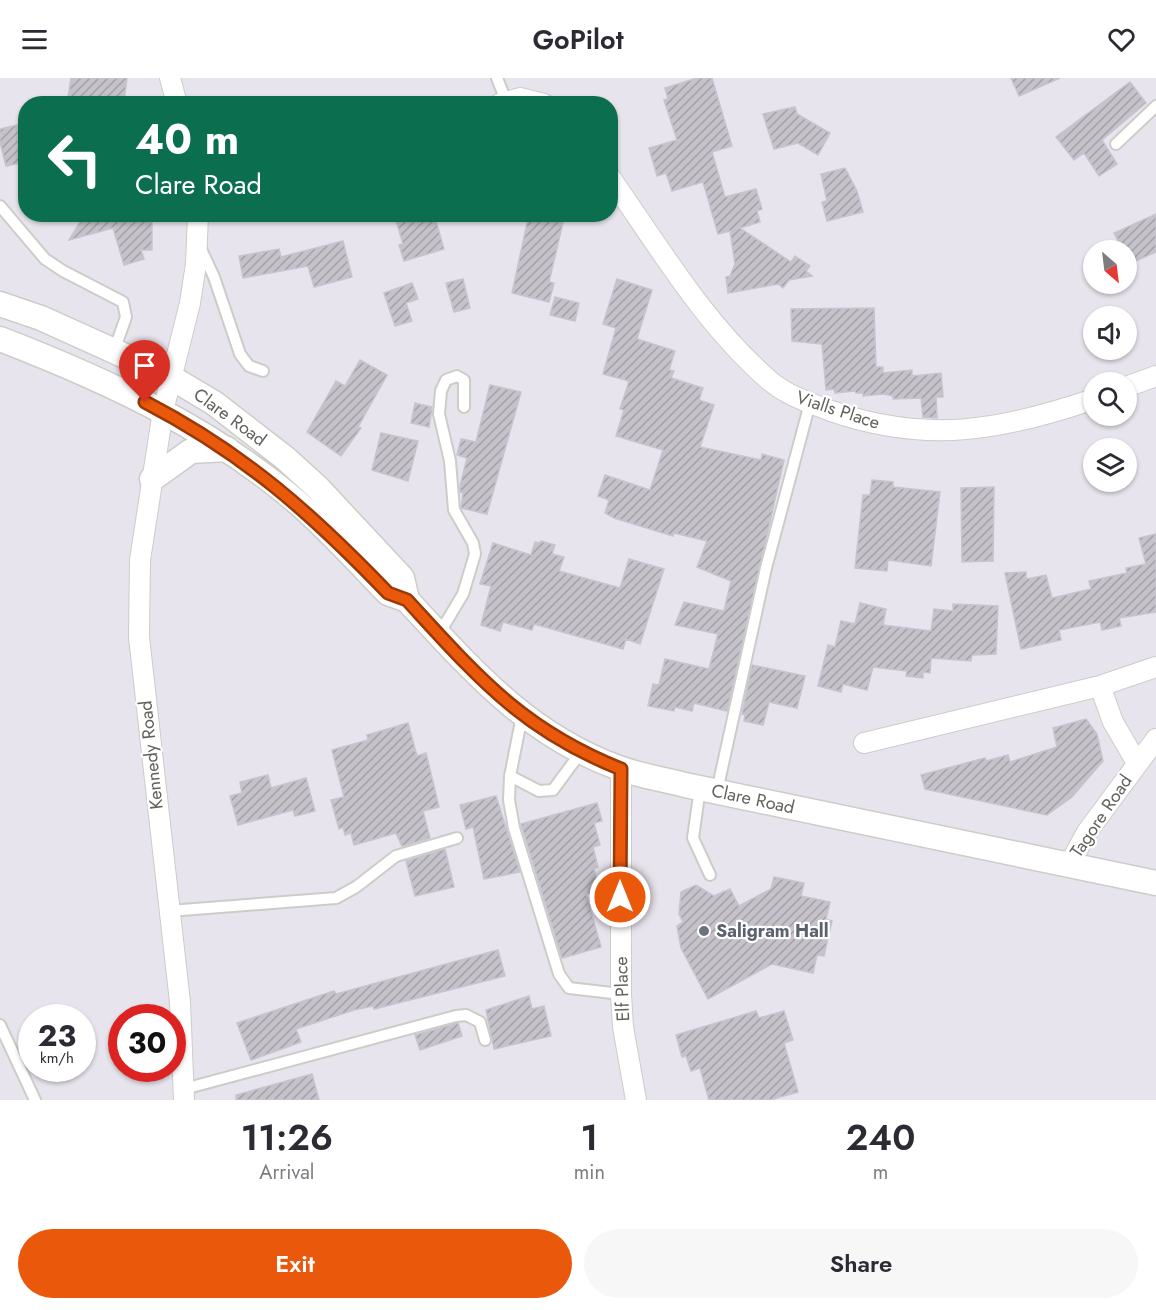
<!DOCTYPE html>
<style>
:root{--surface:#fff;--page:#f7f7f7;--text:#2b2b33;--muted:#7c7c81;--accent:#ea580c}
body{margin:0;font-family:Jost,sans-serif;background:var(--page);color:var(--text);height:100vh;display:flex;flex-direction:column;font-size:22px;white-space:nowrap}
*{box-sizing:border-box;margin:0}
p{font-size:20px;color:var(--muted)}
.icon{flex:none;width:33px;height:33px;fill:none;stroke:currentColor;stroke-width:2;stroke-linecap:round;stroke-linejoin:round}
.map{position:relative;height:1022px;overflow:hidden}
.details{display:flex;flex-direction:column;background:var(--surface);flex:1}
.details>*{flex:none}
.top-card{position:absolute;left:18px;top:18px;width:600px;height:126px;border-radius:24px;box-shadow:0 2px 4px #0004;background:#0b6e4f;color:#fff;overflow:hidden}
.needle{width:39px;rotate:152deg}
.controls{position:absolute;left:1083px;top:162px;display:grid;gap:12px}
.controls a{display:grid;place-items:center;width:54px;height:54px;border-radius:50%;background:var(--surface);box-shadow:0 2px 4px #0004;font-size:30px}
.speed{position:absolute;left:18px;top:926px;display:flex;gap:12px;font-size:30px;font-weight:700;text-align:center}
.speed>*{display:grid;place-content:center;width:78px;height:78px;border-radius:50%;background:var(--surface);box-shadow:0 2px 4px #0004;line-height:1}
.speed small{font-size:15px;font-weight:400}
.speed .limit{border:9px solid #d22;background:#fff;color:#111}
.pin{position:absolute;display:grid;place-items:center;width:51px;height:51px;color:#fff;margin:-62px -26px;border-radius:50% 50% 50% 0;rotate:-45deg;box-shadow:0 0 6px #0007}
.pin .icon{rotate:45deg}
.me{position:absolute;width:66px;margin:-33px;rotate:0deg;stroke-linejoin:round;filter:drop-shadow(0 0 4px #0008)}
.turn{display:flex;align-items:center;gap:21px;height:126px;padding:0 18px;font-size:27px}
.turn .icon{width:78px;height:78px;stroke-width:2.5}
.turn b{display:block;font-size:42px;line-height:51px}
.eta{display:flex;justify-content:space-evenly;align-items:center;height:102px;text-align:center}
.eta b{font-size:36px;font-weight:600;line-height:42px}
.cta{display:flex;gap:12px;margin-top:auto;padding:12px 18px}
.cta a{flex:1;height:69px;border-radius:36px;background:var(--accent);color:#fff;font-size:24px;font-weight:600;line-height:69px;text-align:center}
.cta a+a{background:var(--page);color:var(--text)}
header{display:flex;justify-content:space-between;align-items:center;height:78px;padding:0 18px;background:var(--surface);font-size:27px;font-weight:600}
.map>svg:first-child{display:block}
.building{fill:url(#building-hatch);stroke:#c8c3d1;stroke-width:1.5}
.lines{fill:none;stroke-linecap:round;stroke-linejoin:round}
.service-casing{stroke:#cbcdc7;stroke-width:14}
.minor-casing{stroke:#cbcdc7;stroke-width:22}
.tertiary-casing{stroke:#cbcdc7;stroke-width:27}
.service{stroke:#fff;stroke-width:10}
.minor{stroke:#fff;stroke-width:20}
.tertiary{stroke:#fff;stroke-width:24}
.route-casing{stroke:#983908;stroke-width:15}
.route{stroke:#ea580c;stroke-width:10}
.worship-dot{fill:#6b7280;stroke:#fff;stroke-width:2}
.labels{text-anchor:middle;stroke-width:4.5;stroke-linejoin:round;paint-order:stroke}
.street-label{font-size:18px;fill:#61635c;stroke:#fff}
.worship-label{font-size:18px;font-weight:bold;fill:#5b616d;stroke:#fff;text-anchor:start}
</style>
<header><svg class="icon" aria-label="menu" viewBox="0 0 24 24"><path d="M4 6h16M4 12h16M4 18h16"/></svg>GoPilot<svg class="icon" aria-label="heart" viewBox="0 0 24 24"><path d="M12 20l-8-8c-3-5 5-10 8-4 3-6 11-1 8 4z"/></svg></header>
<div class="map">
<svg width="1156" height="1022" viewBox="0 0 1156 1022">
<defs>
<pattern id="building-hatch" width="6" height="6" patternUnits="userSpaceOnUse" patternTransform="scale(1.5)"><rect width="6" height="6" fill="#c5c2ca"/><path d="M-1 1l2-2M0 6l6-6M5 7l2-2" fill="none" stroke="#a3a1a7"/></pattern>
</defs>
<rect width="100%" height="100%" fill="#e8e4ed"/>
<!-- building -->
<path class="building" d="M71,0H127L124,23L67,26Z
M697,0H712L732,68L712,74L725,119L756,111L762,131L757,133L760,144L740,150L791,184L795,178L810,188L806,193L812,198L789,202L783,210L778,206L728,215L726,199L730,198L735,186L730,153L718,156L703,104L672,113L666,95L657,98L649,70L677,62L664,22L668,21L665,10Z
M1011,0H1060L1019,18Z
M1130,4L1146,25L1102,62L1117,86L1099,98L1084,75L1074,82L1056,59Z
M795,29L797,36L830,55L818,77L798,65L774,71L763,36Z
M26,45V84L6,88L0,64V51Z
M845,90L857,113L863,134L827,143L822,124L827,123L821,96Z
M78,136H152V172H141L144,181L124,187L113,150L69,162L80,144Z
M394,136H434L444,171L404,183L399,167L403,166Z
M529,136H565L549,204L554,205L549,224L512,215Z
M1156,136V174L1129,186L1126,172H1123L1114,155Z
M343,163L352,199L314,209L308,188L243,200L239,178L279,171L281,179Z
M463,201L470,230L454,234L446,205Z
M617,201L652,212L637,261L675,273L669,292L674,293L671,300L703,310L699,322L714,327L700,369L761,382L762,376L784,382L727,633L694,625L692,633L675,629L674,633L648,628L653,606L659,607L665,581L709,591L718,556L675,547L684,524L724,533L731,503L697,489L707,463L674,455L673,458L614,440L605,435L609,422L598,418L605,397L650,412L663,372L616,358L624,332L620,331L629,303L603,296L616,250L603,246Z
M412,205L418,221L406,225L412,243L395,248L384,215Z
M555,219L579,225L575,243L550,237Z
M874,230L876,289H883V295L912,292V298L941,295L943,319H936L937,340L923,339L921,320L893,321V318L884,316L863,318V315H856L855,313L835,315L834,311L826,312L822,266L792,263L791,231Z
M360,282L387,297L358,349L361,350L341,378L307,354L336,303L345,308Z
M490,307L521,314L487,436L461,430L463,415L460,414V408L467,380L457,377L461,361L476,364Z
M415,325L432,329L429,349L411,345Z
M381,355L418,363L408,403L372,392Z
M872,402L893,404V409L940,414L931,488L888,482L887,493L855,490L863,417H870Z
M994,409L993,483L962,484L961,410Z
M1156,456V534L1119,540L1121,548L1102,552L1100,544L1059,552L1061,562L1021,571L1005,495L1026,494V501L1046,497L1052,520L1091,511L1089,503L1127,495L1126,490L1146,486L1139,460Z
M541,463L555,467L552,476L564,479L559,493L620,510L629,481L664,491L640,566L626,561L623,571L534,546L532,552L503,544L500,553L481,547L491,508L480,506L493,465L531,477L535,464L540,465Z
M860,525L886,531L883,547L931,553L934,531L953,533V526L998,528L996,576L972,577L971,583L931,580L930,595L923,594V600L906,598L907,593L873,589L867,612L843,606L841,614L818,608L828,567L835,569L841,543L855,546Z
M752,587L805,598L797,630L769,624L763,647L744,643L745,637L742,636Z
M1086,641L1097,656L1103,683L1072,719L1047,737L925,711L921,697L985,680L986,683L1008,677L1010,684L1057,669L1053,650Z
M408,645L417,678L426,675L439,729L423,733L430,760L402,768L396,755L354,767L351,755L345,757L343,749L339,751L331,722L344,719L332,672L368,662L367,657Z
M268,697L271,710L306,700L315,733L295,738L293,732L238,747L230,718L242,715L240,704Z
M496,718L520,794L484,801L473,749L466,751L460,727Z
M597,725L602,743L594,745L600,767L593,769L598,789L594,791L599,812L586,816L601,869L562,880L521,746Z
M445,771L454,809L415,818L406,783Z
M774,799L804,805L801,818L830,824L826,841L832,843L824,878L817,877L813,895L772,886L708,921L681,870L677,848L683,844L679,836L681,814L696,807L714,818L730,811L739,828L771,811Z
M498,872L505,898L374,931L373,928L354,932L296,951L301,964L251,982L237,945L334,913L336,916Z
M529,918L532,931L544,928L551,958L494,971L486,932Z
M756,933L759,940L784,933L793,962L784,965L798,1014L770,1022H709L700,990L691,993L686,978L682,979L676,957Z
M458,945L462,958L420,972L415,957Z
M312,996L319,1022H236V1017Z"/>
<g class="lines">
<defs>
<path id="service" d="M497,0L506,23
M1116,66L1156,28
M0,128L45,181L63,193L123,224L126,239L114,273
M200,169L214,199L240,276L249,288L263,293
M439,556L463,516L475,476L473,465L454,432L450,383L439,336L441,313L446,302L457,298L464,302V329
M522,638L510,698L539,713L553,712L581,674
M510,698L509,722L514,750L559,896L569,910L621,916
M700,710L693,760L710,797
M717,713L766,490L810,325
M169,833L336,820L356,809L396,778L457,760
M0,947L35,1022
M184,1011L456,938L466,937L480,944L485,962"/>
<path id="minor" d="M170,0L177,26
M499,26L520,20L544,26
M610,99C659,169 705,247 770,303C788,318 810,325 831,333C927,366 1000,353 1094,321
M1126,309L1156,298
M1100,608L1113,644L1137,685
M864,665L1100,608L1156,589
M621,691V916L623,949L636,1022
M1069,787L1087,754L1156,661
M184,1022L180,924L139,559L140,482L163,333L190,225L196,186L198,136"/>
<path id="tertiary" d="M0,226L41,240L114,273L172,300L214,325L285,380L318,410L402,500L407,522
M0,261C106,302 211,350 298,425C330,453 359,485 388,515L407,522C471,591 527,657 619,690C640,698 663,701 685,707L1156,805
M152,401L191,373L227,371"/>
</defs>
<!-- service casing -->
<use href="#service" class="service-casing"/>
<!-- minor casing -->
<use href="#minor" class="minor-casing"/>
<!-- tertiary casing -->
<use href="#tertiary" class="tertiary-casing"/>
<!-- service -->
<use href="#service" class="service"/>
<!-- minor -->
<use href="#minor" class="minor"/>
<!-- tertiary -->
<use href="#tertiary" class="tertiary"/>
</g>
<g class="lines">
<defs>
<path id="route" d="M145,324C245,376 311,435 388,515L407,522C477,598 521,651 621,691L620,819"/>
</defs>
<!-- route casing -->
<use href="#route" class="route-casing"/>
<!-- route -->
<use href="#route" class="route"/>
</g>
<!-- markers -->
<circle class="worship-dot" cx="704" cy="853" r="6"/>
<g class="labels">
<!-- street labels -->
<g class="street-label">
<text transform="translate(838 332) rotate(18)" y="6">Vialls Place</text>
<text transform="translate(230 339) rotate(36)" y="6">Clare Road</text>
<text transform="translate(151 677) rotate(-96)" y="6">Kennedy Road</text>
<text transform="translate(753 721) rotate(12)" y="6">Clare Road</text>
<text transform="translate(1101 738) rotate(-56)" y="6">Tagore Road</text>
<text transform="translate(622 911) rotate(-92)" y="6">Elf Place</text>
</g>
<!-- worship labels -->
<g class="worship-label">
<text x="716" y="859">Saligram Hall</text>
</g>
</g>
</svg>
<div class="controls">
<a><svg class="needle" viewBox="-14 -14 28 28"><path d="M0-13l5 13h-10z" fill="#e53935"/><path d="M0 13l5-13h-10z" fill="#7c7c81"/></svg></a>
<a><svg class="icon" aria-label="sound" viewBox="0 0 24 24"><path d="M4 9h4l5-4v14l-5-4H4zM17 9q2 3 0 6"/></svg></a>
<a><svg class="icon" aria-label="search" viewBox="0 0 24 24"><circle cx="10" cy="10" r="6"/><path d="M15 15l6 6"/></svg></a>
<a><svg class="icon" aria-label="layers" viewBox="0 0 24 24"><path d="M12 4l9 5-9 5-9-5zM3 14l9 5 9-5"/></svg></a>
</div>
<div class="speed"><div>23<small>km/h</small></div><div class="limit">30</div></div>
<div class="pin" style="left:145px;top:324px;background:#d93025"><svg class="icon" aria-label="arrive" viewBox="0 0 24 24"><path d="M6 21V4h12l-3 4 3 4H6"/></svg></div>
<svg class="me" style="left:620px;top:819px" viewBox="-20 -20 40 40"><circle r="17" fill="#ea580c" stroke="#fff" stroke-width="3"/><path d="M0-11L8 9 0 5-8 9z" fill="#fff"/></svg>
<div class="top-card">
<div class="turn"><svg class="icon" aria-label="left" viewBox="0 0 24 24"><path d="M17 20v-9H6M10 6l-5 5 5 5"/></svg><div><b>40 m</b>Clare Road</div></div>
</div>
</div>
<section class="details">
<div class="eta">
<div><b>11:26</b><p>Arrival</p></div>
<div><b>1</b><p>min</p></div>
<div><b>240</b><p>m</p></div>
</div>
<div class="cta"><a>Exit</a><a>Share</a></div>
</section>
